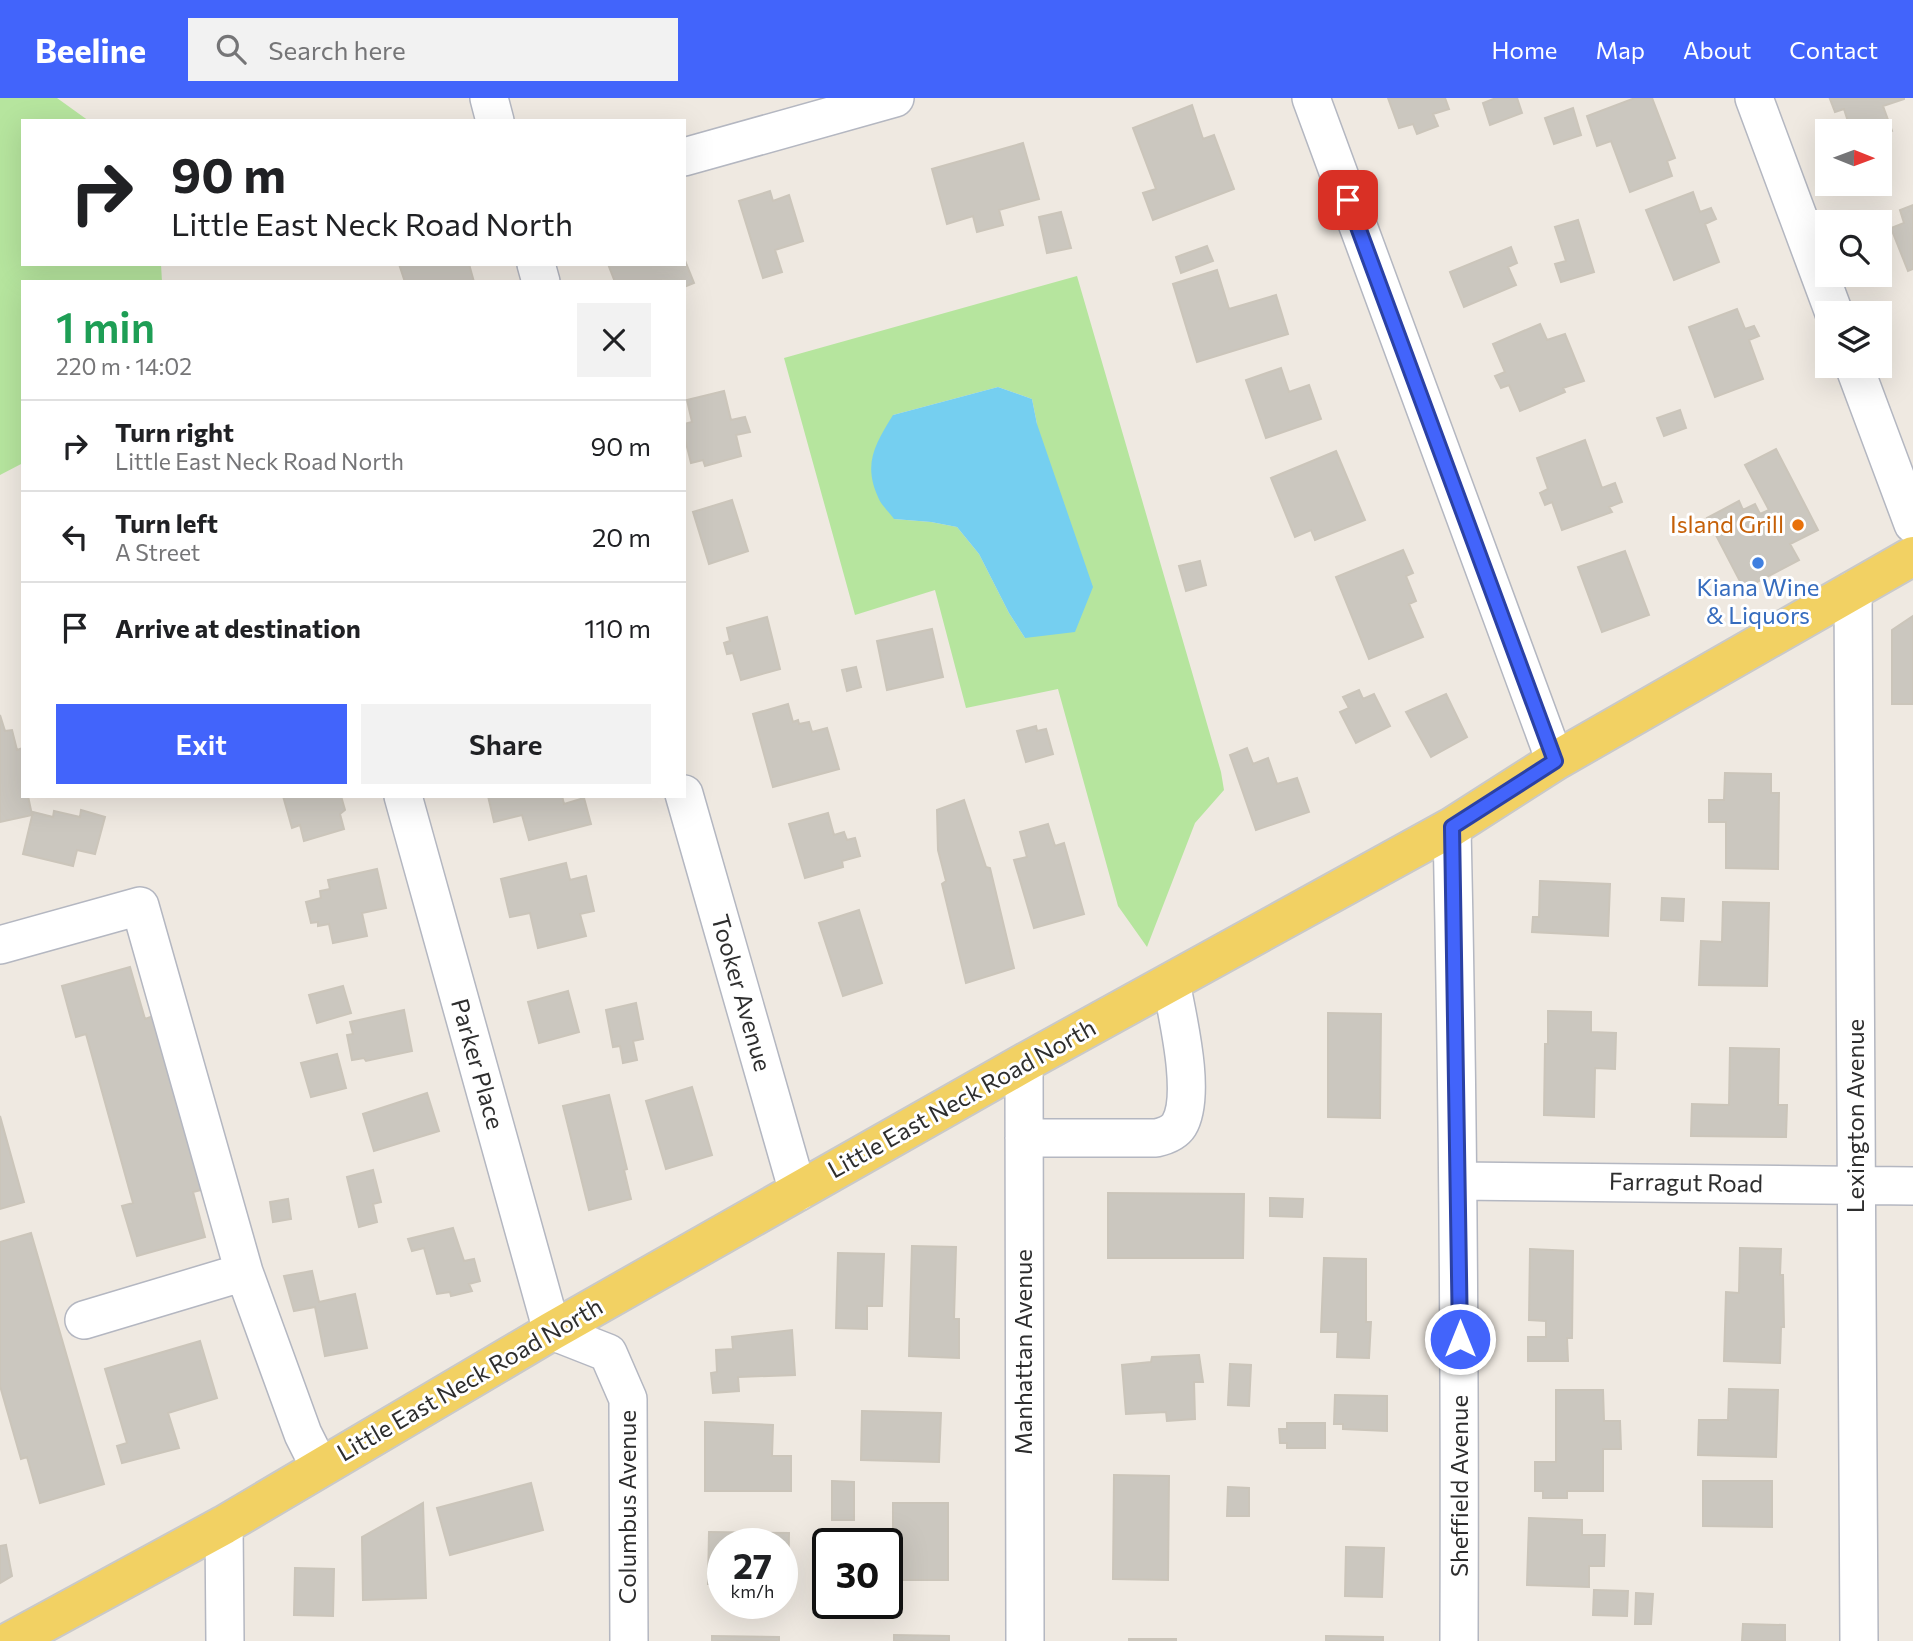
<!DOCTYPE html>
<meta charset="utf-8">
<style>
:root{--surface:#fff;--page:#f2f2f2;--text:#202124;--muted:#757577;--line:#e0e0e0;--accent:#4264fb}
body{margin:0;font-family:Commissioner,sans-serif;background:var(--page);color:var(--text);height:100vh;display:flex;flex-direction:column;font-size:26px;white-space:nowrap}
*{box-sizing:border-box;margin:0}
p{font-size:23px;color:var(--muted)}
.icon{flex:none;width:38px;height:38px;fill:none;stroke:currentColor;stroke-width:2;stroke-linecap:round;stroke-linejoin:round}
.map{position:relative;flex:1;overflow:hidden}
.sheet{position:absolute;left:21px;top:182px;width:665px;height:518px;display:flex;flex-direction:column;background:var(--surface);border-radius:0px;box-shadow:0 7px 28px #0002}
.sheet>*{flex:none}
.top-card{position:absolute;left:21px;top:21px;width:665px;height:147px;border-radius:0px;box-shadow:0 7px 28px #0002;background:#fff;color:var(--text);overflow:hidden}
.needle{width:46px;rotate:91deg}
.buttons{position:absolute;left:1815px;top:21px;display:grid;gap:14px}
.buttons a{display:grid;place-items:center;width:77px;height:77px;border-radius:0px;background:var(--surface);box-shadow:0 7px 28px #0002;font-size:35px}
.speed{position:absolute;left:707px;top:1430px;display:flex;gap:14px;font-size:35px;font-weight:700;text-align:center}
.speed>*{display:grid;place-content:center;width:91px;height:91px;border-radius:50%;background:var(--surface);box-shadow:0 7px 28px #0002;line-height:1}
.speed small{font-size:18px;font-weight:400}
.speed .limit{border:4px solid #111;border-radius:10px;background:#fff;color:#111}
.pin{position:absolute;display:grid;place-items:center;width:60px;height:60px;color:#fff;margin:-30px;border-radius:14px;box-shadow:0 4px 10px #0006}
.me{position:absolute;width:77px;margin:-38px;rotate:0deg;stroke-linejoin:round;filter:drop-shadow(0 0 5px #0008)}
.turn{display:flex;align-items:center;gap:24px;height:147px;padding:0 35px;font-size:32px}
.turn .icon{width:91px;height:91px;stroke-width:2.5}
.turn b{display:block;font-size:49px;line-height:60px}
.round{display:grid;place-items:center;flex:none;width:74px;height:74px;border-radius:0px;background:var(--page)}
.head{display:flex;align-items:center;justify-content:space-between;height:119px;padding:0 35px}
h1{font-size:42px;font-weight:600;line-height:52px;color:#1e9e55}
.action{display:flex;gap:14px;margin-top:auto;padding:14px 35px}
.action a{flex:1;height:80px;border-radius:0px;background:var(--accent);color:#fff;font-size:28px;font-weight:600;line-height:80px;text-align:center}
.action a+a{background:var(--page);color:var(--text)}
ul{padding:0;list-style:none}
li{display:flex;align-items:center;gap:21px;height:91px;padding:0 35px;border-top:2px solid var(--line)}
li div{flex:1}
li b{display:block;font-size:26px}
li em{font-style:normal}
header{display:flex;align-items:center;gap:42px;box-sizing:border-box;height:98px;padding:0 35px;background:var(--accent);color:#fff}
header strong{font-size:33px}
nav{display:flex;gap:38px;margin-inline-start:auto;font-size:24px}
.search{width:490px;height:63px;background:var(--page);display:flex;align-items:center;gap:18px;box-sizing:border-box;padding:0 24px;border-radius:0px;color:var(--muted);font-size:26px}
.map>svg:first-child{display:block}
.green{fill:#b6e59e;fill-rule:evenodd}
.water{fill:#75cff0}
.building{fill:#cbc7bf;stroke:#cbc5ba;stroke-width:2}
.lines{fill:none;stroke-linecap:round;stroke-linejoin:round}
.minor-casing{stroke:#b4b7c1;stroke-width:40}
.major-casing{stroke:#c9c9c9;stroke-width:42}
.minor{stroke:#fff;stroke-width:37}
.major{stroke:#f2d163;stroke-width:38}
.route-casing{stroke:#2b41a3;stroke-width:18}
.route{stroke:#4264fb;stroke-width:12}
.food-dot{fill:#e8710a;stroke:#fff;stroke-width:2.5}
.shop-dot{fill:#3f7fe0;stroke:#fff;stroke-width:2.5}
.labels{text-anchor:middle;stroke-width:6;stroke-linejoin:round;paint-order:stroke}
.food-label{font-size:24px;fill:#c56008;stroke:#fff;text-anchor:end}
.shop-label{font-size:24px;fill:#366cbe;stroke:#fff}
.street-label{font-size:24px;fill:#2e2e2e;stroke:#fff}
</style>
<header>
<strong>Beeline</strong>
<div class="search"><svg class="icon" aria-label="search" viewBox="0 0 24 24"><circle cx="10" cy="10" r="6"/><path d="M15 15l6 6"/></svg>Search here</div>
<nav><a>Home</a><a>Map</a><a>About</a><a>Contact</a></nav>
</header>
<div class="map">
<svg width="1913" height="1543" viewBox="0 0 1913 1543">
<rect width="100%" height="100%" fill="#efe9e1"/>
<!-- green -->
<path class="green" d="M0,0H57L89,23H23V166H161L162,184H23V365L0,377Z
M1077,178L1221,674L1224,692L1195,725L1147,849L1118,808L1058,591L966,610L935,492L855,517L784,260ZM998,289L1032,301L1037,326L1025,540L1009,515L979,456L957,429L931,424L894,421L893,317Z"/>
<!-- water -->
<path class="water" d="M998,289L1032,301L1037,326L1093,489L1075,534L1025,540L1009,515L979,456L957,429L931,424L894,421C889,414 881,407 878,399C863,366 875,346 893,317Z"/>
<!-- building -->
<path class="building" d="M1388,0H1445L1449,11L1433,16L1438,28L1417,36L1413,26L1399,30Z
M1496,0H1517L1522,15L1490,27L1483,5Z
M1635,0H1652L1675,60L1667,63L1672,78L1630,94L1611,43L1597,48L1587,18Z
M1904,0V1L1883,8L1892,33L1880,37V33H1851L1844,11L1835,14L1830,1Z
M1192,7L1203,41L1214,37L1234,91L1153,122L1143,95L1156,91L1133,30Z
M1573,10L1581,37L1554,46L1545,20Z
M1023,45L1039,101L999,112L1003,127L977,134L973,118L947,126L932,71Z
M770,93L773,103L789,97L803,143L775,152L782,174L763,180L739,103Z
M1693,94L1700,114L1711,110L1716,121L1705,126L1719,164L1674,182L1646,112Z
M1913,107V171L1908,173L1891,130L1904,125L1900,112Z
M1061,114L1071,150L1047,155L1039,119Z
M1578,122L1594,174L1561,184L1555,166L1566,163L1555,129Z
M1207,148L1213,163L1181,175L1176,159Z
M1511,149L1517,165L1508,169L1516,187L1464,209L1450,174Z
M684,160L694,185L684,189V184H615L608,166H684Z
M399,166H469L474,184H405Z
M1217,172L1229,211L1276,197L1288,236L1197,264L1173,186Z
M1737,211L1745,231L1754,228L1759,238L1749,242L1763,281L1715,299L1689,229Z
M1540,226L1547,242L1565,236L1584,283L1563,290L1565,294L1520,313L1509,287L1501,290L1495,278L1505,274L1493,246Z
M1281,270L1289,294L1309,287L1321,321L1266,340L1246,282Z
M724,293L731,322L745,319L750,334L736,337L741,358L705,368L703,362L691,365L684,337V326L692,324L687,302Z
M1680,312L1686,330L1664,338L1657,320Z
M1585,342L1602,390L1615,385L1622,404L1609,409L1612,414L1562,432L1552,404L1545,407L1540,395L1548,391L1537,360Z
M1776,351L1818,432L1790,446L1799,462L1744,491L1707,420L1739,403L1743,412L1755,406L1760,416L1769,412L1745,367Z
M1336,353L1365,422L1315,442L1311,432L1295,439L1271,380Z
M732,402L748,453L709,466L693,414Z
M1403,452L1413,475L1406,478L1416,503L1409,506L1423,539L1369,561L1336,479Z
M1625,453L1649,517L1602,534L1578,469Z
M1200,463L1206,487L1186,493L1179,468Z
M1913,518V606H1892V532Z
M767,519L780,571L741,582L733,555L727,556L724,545L730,543L727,530Z
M932,531L943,579L887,592L877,543Z
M856,569L861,589L847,593L842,572Z
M1359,592L1363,601L1374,596L1390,628L1356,645L1340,614L1349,610L1343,599Z
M1446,596L1467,639L1431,659L1406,614Z
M788,606L793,624L798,622L799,626L809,624L812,634L827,630L839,671L773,689L753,616Z
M0,617L5,633L12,632L17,652L23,650V698H28L32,717L0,724Z
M1036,628L1037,633L1046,631L1053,656L1026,664L1017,633Z
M1247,650L1253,666L1268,660L1277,686L1297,680L1309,714L1256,732L1230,657Z
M1725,675L1771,676V695H1779L1778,771L1726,770V724H1709V702H1724Z
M283,698H341L345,712L340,716L344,731L304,743L300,727L292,730Z
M488,698H562L564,706L584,700L591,726L529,742L522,717L494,724Z
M964,702L986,769L990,770L1014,870L966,885L942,786L946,783L938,752L937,712Z
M81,712L105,719L95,756L77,752L73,768L23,756L33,714L53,719L54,713L80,719Z
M828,715L834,737L844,734L847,742L855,740L860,758L842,763L843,769L805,780L789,726Z
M1048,726L1055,748L1064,745L1084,816L1034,830L1014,762L1027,759L1020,734Z
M566,765L570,782L586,778L594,813L580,816L586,838L538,850L530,815L510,819L501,781Z
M377,771L386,810L362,815L367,838L333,845L329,826L318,828V824L311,825L306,804L321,800L320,793L330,791L328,782Z
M1540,783L1610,786L1608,838L1532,834L1533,819H1539Z
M1662,800L1684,801L1683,823L1661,822Z
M1723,804L1769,805L1767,888L1699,887L1701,843L1722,844Z
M859,812L882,885L843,898L819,825Z
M130,869L145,921L156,917L205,1091L193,1094L205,1139L137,1158L122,1108L133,1105L86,936L76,939L62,888Z
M343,888L351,915L317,925L309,897Z
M568,893L579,934L539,945L528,904Z
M636,905L643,941L633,943L637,962L623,965L620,948L613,949L606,912Z
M404,912L412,953L366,963L364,960L352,962L347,937L353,936L350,924Z
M1548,913L1591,914V934L1616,935L1615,971L1595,970L1594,1019L1544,1017L1545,946H1548Z
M1328,915L1381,916L1380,1020L1328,1019Z
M1730,950L1779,951L1778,1007H1787L1786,1039L1691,1038L1692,1006L1729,1007Z
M337,956L346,990L311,999L301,965Z
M692,989L712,1057L666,1071L646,1003Z
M427,995L439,1033L374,1053L363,1016Z
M609,997L627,1071L624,1072L631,1101L589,1112L563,1008Z
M0,1018L24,1104L0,1111Z
M373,1072L381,1104L373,1106L377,1124L359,1129L347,1079Z
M1108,1095L1244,1096L1243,1160H1108Z
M1270,1100L1303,1101L1302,1119L1270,1118Z
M288,1101L291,1121L273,1124L270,1104Z
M453,1130L464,1163L474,1161L480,1183L469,1186L472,1193L451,1198L450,1194L437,1196L424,1150L412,1153L408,1141Z
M31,1135L104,1386L40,1405L27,1359L21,1361L0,1288V1144Z
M912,1148L956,1149L954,1221H959V1260L909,1258Z
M1740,1150L1781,1151L1780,1177H1783L1784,1229H1781L1780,1265L1724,1263L1726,1194L1739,1195Z
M1530,1151L1573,1153L1572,1240H1567L1568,1263H1528V1239H1546V1223L1529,1222Z
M838,1155L884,1156L882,1208H867V1231L836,1230Z
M1324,1160L1366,1161V1224H1371L1369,1260L1337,1259L1338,1234H1321Z
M312,1173L319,1204L355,1196L367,1250L325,1258L315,1209L294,1213L284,1178Z
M792,1232L795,1277L738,1279L739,1293L713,1295L711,1275L717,1274L716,1252L733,1251L732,1239Z
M200,1243L217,1300L168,1315L179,1350L122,1365L117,1348L127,1345L105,1271Z
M1199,1257L1203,1284H1194L1195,1321L1167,1323L1166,1314L1126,1316L1122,1267L1151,1264L1152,1259Z
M1230,1266L1251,1267L1249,1308L1228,1307Z
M1729,1291L1778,1292L1776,1359L1698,1357L1699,1322H1728Z
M1556,1292H1603L1604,1323H1620L1621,1351H1603V1393H1567V1400H1543V1393H1535V1364H1556Z
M1335,1297L1387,1298V1333L1343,1331V1326H1334Z
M862,1313L941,1315L939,1364L861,1362Z
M705,1324L773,1327L772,1358H791V1393H705Z
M1287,1325H1325V1350H1287V1345H1280L1279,1331H1287Z
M1114,1377L1169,1378L1168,1482L1113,1481Z
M832,1383L854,1384V1422H832Z
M1703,1383H1772V1429L1703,1428Z
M531,1385L543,1432L450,1457L437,1410Z
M1228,1389L1249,1390V1418H1227Z
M423,1405L426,1500L363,1502L362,1439Z
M893,1405H948V1482H893Z
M1529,1420L1582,1422V1437H1605L1604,1468H1589V1489L1527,1487Z
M709,1434L789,1435L788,1487H782V1446H723V1486H708Z
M6,1447L12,1478L0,1485V1448Z
M1346,1449L1384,1450L1382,1499L1345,1498Z
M295,1470L334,1471L333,1518L294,1517Z
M1594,1492L1628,1493L1627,1518L1593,1517Z
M1636,1495L1653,1496L1651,1526H1635Z
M1743,1526L1785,1527V1543H1742Z
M894,1537L949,1538V1543H894Z
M712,1538L779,1539V1543H712Z
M1326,1538L1383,1539V1543H1326Z
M1129,1541H1176V1543H1129Z"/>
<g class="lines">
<defs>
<path id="minor" d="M489,0L495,23
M1311,0L1555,663
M1754,0L1834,215
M684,59L895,0
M536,166L541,184
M1854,268L1913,426
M1853,492L1859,1543
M684,696L798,1094
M403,698L552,1233L608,1255L628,1301L629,1543
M1452,729C1458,1000 1460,1271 1459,1543
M0,847L140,808L244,1174L303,1336L320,1370
M1024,965L1025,1543
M1024,1040H1156C1165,1038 1174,1035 1179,1027C1197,997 1177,917 1171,884
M1458,1083L1913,1088
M84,1222L244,1174
M224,1427L225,1543"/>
<path id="major" d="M11,1543L224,1427L552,1233L1024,965L1452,729L1555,663L1913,458"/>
</defs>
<!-- minor casing -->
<use href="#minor" class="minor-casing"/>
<!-- major casing -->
<use href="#major" class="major-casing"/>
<!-- minor -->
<use href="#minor" class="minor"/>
<!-- major -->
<use href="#major" class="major"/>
</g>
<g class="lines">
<defs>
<path id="route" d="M1348,102L1555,663L1452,729L1460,1241"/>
</defs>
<!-- route casing -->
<use href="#route" class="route-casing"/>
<!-- route -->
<use href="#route" class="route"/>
</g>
<!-- markers -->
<circle class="food-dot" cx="1798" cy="427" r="7"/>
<circle class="shop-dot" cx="1758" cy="465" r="7"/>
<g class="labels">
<!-- food labels -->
<g class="food-label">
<text x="1784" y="435">Island Grill</text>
</g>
<!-- shop labels -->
<g class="shop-label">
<text x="1758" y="498">Kiana Wine<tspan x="1758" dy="28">&amp; Liquors</tspan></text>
</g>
<!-- street labels -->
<g class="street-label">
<text transform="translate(741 895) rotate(74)" y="8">Tooker Avenue</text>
<text transform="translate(477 966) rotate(74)" y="8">Parker Place</text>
<text transform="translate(962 1001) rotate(-29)" y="8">Little East Neck Road North</text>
<text transform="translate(1856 1018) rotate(-90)" y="8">Lexington Avenue</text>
<text transform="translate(1686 1085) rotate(1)" y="8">Farragut Road</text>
<text transform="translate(1024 1254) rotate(-90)" y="8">Manhattan Avenue</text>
<text transform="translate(470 1282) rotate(-30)" y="8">Little East Neck Road North</text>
<text transform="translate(1460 1388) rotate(-90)" y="8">Sheffield Avenue</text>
<text transform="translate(628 1409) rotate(-90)" y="8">Columbus Avenue</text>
</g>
</g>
</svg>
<div class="buttons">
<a><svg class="needle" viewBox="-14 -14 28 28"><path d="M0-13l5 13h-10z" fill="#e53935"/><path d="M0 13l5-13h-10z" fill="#757577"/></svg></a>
<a><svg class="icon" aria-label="search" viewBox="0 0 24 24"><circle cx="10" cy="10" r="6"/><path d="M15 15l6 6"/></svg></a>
<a><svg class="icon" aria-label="layers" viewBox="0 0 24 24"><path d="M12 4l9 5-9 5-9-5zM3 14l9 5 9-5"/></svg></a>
</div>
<div class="speed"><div>27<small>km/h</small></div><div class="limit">30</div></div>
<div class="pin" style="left:1348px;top:102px;background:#d93025"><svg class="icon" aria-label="arrive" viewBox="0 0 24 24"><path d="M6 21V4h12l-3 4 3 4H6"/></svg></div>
<svg class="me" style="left:1460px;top:1241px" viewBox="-20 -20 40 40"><circle r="17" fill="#4264fb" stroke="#fff" stroke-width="3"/><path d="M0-11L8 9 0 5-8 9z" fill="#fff"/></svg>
<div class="top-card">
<div class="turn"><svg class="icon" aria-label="right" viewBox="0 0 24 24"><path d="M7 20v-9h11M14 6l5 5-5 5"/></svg><div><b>90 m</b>Little East Neck Road North</div></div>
</div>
<section class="sheet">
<div class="head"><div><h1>1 min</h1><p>220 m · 14:02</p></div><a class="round"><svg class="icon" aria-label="close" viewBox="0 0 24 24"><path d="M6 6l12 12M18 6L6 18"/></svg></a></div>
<ul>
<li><svg class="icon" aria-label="right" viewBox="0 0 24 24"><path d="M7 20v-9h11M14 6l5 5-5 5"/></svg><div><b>Turn right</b><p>Little East Neck Road North</p></div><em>90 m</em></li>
<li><svg class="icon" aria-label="left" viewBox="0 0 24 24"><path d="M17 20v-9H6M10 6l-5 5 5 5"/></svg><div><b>Turn left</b><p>A Street</p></div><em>20 m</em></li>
<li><svg class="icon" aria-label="arrive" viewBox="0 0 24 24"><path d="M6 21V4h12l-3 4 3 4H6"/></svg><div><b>Arrive at destination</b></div><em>110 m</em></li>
</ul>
<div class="action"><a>Exit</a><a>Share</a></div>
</section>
</div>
